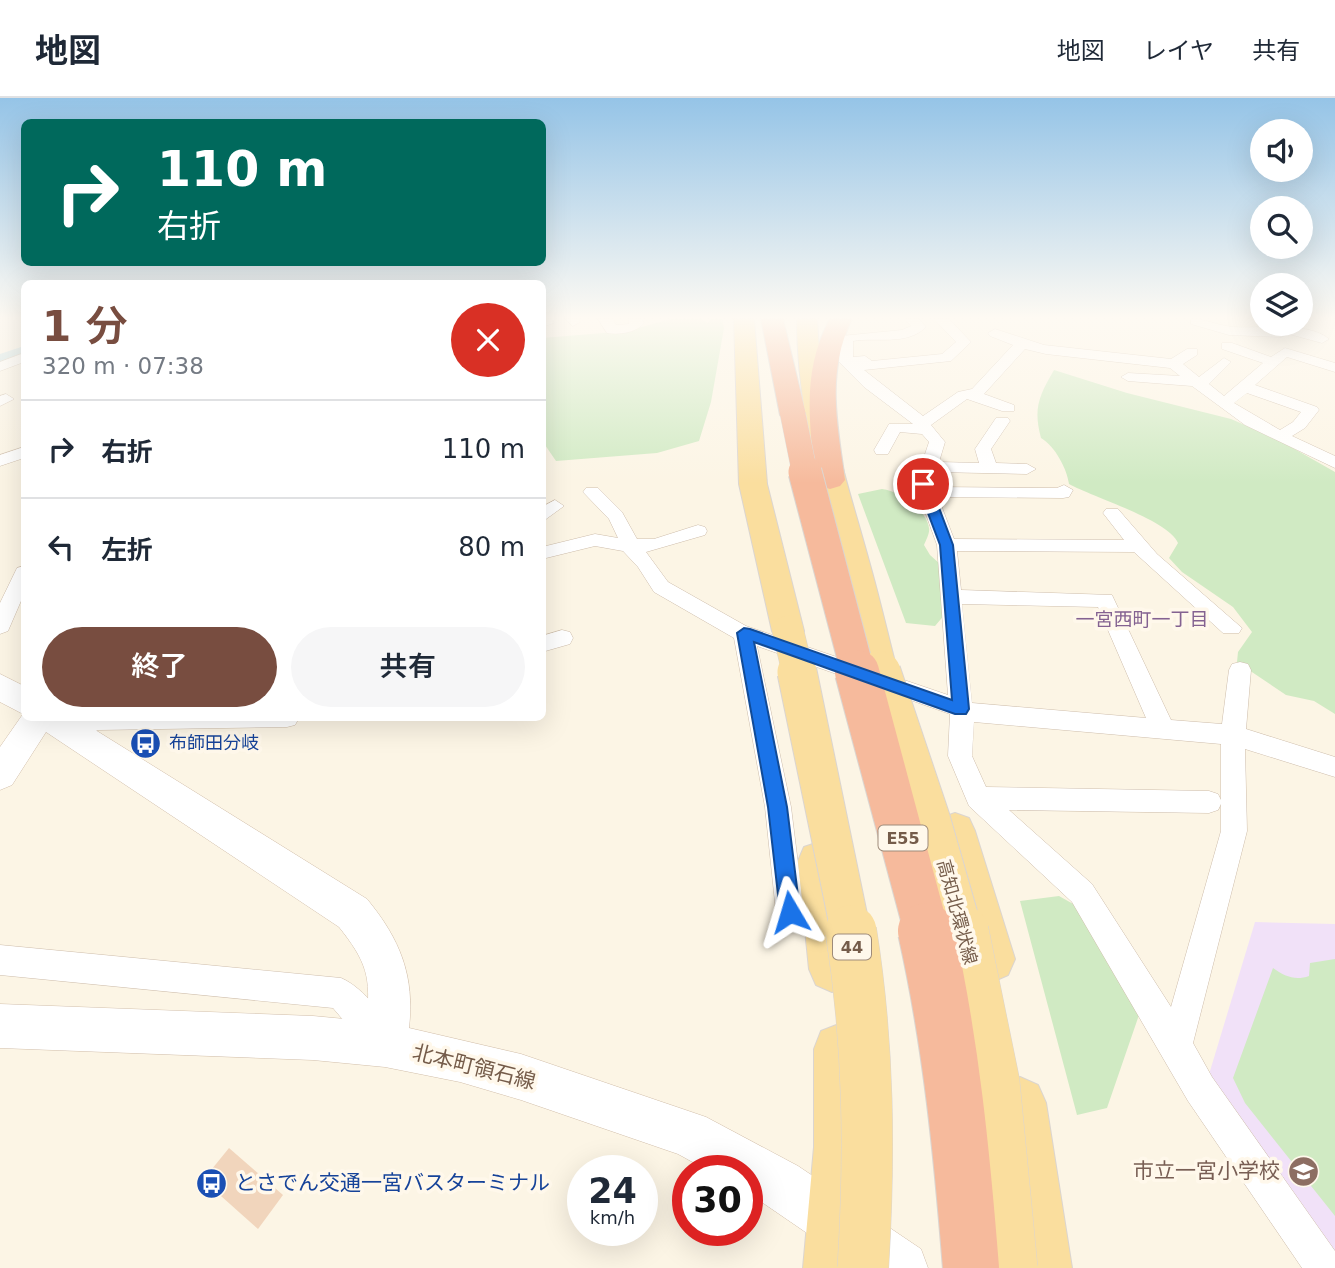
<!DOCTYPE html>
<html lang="ja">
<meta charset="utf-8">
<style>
:root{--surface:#fff;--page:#f6f6f7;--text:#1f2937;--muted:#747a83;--line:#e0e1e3;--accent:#784d40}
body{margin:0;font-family:"DejaVu Sans","Noto Sans JP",sans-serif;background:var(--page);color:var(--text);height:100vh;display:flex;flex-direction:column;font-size:26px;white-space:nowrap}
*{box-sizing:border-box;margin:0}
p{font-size:23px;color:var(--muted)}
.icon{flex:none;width:38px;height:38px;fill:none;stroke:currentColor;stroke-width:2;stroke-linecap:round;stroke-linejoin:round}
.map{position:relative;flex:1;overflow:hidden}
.sheet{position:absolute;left:21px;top:182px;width:525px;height:441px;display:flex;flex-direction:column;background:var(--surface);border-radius:10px;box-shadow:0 7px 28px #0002}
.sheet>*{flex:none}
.hud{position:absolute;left:21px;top:21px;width:525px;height:147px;border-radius:10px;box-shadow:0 7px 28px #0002;background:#00695c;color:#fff;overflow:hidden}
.tools{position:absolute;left:1250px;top:21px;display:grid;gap:14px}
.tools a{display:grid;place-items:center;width:63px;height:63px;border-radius:50%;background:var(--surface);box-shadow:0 7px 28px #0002;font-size:35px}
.speed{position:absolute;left:567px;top:1057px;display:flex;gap:14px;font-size:35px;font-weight:700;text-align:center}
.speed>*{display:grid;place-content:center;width:91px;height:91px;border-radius:50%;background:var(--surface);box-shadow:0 7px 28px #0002;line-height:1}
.speed small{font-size:18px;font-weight:400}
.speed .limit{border:10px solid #d22;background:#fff;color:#111}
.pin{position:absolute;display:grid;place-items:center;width:60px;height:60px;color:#fff;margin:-30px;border:4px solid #fff;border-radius:50%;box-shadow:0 2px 7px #0007}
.me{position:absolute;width:77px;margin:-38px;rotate:353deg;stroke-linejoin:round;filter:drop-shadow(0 0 5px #0008)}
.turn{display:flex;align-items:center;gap:24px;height:147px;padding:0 21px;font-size:32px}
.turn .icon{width:91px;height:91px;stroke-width:2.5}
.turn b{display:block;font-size:49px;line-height:60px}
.round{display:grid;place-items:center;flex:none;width:74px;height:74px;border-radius:37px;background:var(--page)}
.overview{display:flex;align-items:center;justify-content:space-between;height:119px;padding:0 21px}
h1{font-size:42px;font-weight:600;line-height:52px;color:var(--accent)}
.action{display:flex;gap:14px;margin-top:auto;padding:14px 21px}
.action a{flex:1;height:80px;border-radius:42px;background:var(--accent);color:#fff;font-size:28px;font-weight:600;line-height:80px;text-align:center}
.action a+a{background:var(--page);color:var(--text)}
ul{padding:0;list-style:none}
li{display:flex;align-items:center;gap:21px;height:98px;padding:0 21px;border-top:2px solid var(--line)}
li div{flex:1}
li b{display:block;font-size:26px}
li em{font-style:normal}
header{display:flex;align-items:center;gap:42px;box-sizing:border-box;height:98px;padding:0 35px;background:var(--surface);border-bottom:2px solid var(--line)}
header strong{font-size:33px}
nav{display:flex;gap:38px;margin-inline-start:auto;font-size:24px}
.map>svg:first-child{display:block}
.education{fill:#f1e1f8}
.green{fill:#d0eac3}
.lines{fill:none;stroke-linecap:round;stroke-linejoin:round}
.river{fill:#b9dce5;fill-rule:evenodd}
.building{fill:#f1d5bc}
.street-casing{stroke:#cebdab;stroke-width:1}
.secondary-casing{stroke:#d2bfab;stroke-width:1}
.primary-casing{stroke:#dbd5d0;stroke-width:2}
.highway-casing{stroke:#dbd5d0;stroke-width:2}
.street{fill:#fff;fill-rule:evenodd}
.secondary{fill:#fff;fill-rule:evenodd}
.primary{fill:#fade9e;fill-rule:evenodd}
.highway{fill:#f6ba9c;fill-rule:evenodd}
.primary-bridge-far2-casing{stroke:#dbd5d0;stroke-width:32;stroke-linecap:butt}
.primary-bridge-far1-casing{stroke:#dbd5d0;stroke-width:41;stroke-linecap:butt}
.primary-bridge-casing{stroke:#dbd5d0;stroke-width:52;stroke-linecap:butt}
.highway-bridge-far3-casing{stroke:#dbd5d0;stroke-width:26;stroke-linecap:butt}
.highway-bridge-far2-casing{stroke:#dbd5d0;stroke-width:35;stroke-linecap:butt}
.highway-bridge-far1-casing{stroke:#dbd5d0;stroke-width:46;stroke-linecap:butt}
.highway-bridge-casing{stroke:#dbd5d0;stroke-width:58;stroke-linecap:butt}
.primary-bridge-far2{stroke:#fade9e;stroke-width:31}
.primary-bridge-far1{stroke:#fade9e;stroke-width:39}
.primary-bridge{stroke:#fade9e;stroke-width:51}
.highway-bridge-far3{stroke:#f6ba9c;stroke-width:25}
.highway-bridge-far2{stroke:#f6ba9c;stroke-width:33}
.highway-bridge-far1{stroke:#f6ba9c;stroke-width:44}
.highway-bridge{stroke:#f6ba9c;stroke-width:56}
.route{fill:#1a73e8;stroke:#114b97;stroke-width:2}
.labels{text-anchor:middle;stroke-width:7;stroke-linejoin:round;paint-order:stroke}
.shield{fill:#fff8eb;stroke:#9e8b7a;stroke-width:2}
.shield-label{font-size:16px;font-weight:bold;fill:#755c4a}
.transit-label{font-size:18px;fill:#164399;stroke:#fff8eb;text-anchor:start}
.street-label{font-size:18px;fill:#755c4a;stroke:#fff8eb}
.neighbourhood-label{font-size:19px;fill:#846291;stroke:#fff8eb}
.near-street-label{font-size:21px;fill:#755c4a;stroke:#fff8eb}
.near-education-label{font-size:21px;fill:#785e54;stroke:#fff8eb;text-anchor:end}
.near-transit-label{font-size:21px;fill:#164399;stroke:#fff8eb;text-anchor:start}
</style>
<header>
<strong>地図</strong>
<nav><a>地図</a><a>レイヤ</a><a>共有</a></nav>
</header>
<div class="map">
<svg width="1335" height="1170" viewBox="0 0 1335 1170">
<rect width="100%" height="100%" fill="#fcf5e5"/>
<!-- education -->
<path class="education" d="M1255,824L1335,826V1163L1207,983Z"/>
<!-- green -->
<path class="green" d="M670,221H701L708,225L710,221H722L724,230L711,304L699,343L657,355L556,363L543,344L542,240L628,233Z
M1054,272L1127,295L1231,321L1277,341L1335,374V616L1314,603L1286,597L1237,564L1238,554L1252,534L1233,509L1182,474L1169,460L1178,445C1169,422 1092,399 1069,386C1067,371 1055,348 1041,340C1033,310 1039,298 1054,272Z
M882,391C899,393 927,412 929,430C930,435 926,442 924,447L930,457L940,466L946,515L935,528L906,525L858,396Z
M1059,798L1075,807L1139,917L1107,1010L1077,1017L1020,803Z
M1335,861V1118L1245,1005L1233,980L1273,870C1284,878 1295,883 1309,878L1310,865Z"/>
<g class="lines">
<!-- river -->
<path class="river" d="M24,248V261L0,270V256Z"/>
</g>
<!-- building -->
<path class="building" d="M229,1050L283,1097L258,1131L203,1082Z"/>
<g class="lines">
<defs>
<path id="street" d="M542,221H552L554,225L542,229Z
M565,221H579L580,224L573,228Z
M598,221H612L616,227L629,226L628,221H642L644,225C636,235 619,237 607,235Z
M905,221H919L926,229C907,248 876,239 853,243V259L865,258L872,263L942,256L956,244L934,221H949L971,244L951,263L864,272L923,318L958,294L972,291L1013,247L990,238L988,235L995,231L1044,247L1171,261L1187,251H1197V257L1183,266L1199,279L1224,260L1231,264L1209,286L1224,298L1263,265L1222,251V245H1232L1271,259L1285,250L1335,265V274L1287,259L1255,287L1317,309L1319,312L1305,330L1292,338L1335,358V370L1245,327L1192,288L1128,283L1121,279L1128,275L1180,278L1170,270L1046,256L1025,251L984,296L1014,307V313H1002L967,301L931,327L945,344L939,364L979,365L975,351L996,320H1008L1010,323L991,351L996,365L1027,366L1036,371L1027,376L936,374L934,389L1057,390L1064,387L1073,392L1069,399L1063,400L938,399L954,441L1124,442L1103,415L1106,411H1118L1157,456L1242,530L1239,535H1223L1134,454L957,453L961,492L1112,497L1171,622L1222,626L1229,572L1232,566L1240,564L1248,566L1251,572L1246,631L1335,659V679L1245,651L1247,733L1193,945L1212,979L1335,1153V1170H1302L1188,1003L1072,804L969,708L948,658L950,616L757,548L791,709L804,814L800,824L790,828L780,824L776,814L765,709L734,540L654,494L638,469L623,453L595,448L542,461V449L595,436L618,440L609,421L583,394L586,390H598L622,414L637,441H654L698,427L705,429L707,433L705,437L646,454L668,484L746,528L948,597L937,447L915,386L929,344L922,336L900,334L888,356H876L874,352L889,326H913L864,289L839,264L841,238L902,232L911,228ZM1247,295L1301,314L1293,324L1280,332L1234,305ZM962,506L1098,509L1146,620L972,605ZM974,624L1221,646V702L1218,696L1209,693L986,689L972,658ZM1221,706V733L1171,909L1092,786L1009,712L1209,715L1218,712Z
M1191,221C1206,221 1219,228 1233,229C1260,231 1308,223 1329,241L1322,245L1289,236L1281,239L1229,237L1191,226Z
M24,255V264L0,273V264Z
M6,296L14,301L0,308V298Z
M24,349V360L0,368V357Z
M555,402L564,408L542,424V409Z
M24,468V496L8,533L0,536V505L17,470Z
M562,532L570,534L573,540L570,546L542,554V538Z
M80,620H299L295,627L287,629L98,632L73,643L65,640L61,633L65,626Z
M0,847L341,880C363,889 390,923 399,945L394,956L383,961L372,956L333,910L0,877Z"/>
<path id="secondary" d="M0,576L24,588V620H76L367,801C400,841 415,878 409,930L521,956L706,1019L798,1068L921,1151L928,1170H858L747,1094V1073H709L678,1056L521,1002L460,984L385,969L313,962L0,950V906L313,918L366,923C372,879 366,863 339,829L46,634L12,687L0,692V649L23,616L0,604Z"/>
<path id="primary" d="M734,221H754L767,386L804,533L800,541L788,545L776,541L772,533L739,386Z
M797,221H817C821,308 846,380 869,463C879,498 887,533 896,568L891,577L879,581L867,577L862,568C854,533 848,498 839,463C819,380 797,308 797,221Z
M955,715L969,720L975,733L1015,861L1008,877L992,884L976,877L969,861L935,733L941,720Z
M819,744L834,749L840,763L855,871L848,887L832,894L816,887L809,871L798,763L804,749Z
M839,926L857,933L864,951L868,1049L861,1170H803L814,1049V951L821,933Z
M1020,979L1038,987L1046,1005L1072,1170H1014L994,1005L1002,987Z"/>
<path id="highway" d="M761,221H783L806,317L802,323H784L780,317Z
M830,221H852C826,274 837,326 845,382L840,388L830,391L820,388L815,382C810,325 801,273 830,221Z"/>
</defs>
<!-- street casing -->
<use href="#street" class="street-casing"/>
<!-- secondary casing -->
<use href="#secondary" class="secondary-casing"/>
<!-- primary casing -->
<use href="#primary" class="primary-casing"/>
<!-- highway casing -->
<use href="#highway" class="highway-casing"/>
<!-- street -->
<use href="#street" class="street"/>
<!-- secondary -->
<use href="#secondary" class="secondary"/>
<!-- primary -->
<use href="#primary" class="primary"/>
<!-- highway -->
<use href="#highway" class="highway"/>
<defs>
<path id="primary-bridge-far2" d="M788,533L798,575
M879,568L882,575"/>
<path id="primary-bridge-far1" d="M797,574L851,835
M881,574L930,720L963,835"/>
<path id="primary-bridge" d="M851,833C869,946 870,1056 863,1170
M963,833L994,984L1012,1170"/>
<path id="highway-bridge-far3" d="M793,317L805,376"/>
<path id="highway-bridge-far2" d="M805,374L858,575"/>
<path id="highway-bridge-far1" d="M857,574L927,835"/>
<path id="highway-bridge" d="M926,833C951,944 962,1056 971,1170"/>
</defs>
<!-- primary-bridge-far2 casing -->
<use href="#primary-bridge-far2" class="primary-bridge-far2-casing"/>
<!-- primary-bridge-far1 casing -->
<use href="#primary-bridge-far1" class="primary-bridge-far1-casing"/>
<!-- primary-bridge casing -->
<use href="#primary-bridge" class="primary-bridge-casing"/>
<!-- highway-bridge-far3 casing -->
<use href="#highway-bridge-far3" class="highway-bridge-far3-casing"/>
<!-- highway-bridge-far2 casing -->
<use href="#highway-bridge-far2" class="highway-bridge-far2-casing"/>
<!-- highway-bridge-far1 casing -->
<use href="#highway-bridge-far1" class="highway-bridge-far1-casing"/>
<!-- highway-bridge casing -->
<use href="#highway-bridge" class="highway-bridge-casing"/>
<!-- primary-bridge-far2 -->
<use href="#primary-bridge-far2" class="primary-bridge-far2"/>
<!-- primary-bridge-far1 -->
<use href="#primary-bridge-far1" class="primary-bridge-far1"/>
<!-- primary-bridge -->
<use href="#primary-bridge" class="primary-bridge"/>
<!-- highway-bridge-far3 -->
<use href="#highway-bridge-far3" class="highway-bridge-far3"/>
<!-- highway-bridge-far2 -->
<use href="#highway-bridge-far2" class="highway-bridge-far2"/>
<!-- highway-bridge-far1 -->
<use href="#highway-bridge-far1" class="highway-bridge-far1"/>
<!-- highway-bridge -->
<use href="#highway-bridge" class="highway-bridge"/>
</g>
<!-- sky -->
<linearGradient id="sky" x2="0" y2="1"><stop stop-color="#95c4e7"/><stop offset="0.57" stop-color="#fefaf3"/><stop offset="1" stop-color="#fefaf3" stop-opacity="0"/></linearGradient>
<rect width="1335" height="385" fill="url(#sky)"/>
<!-- route -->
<path class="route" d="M923,382L930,386L953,447L969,611L966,616H955L754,544L787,709L800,814L797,821L790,823L783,821L780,814L768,709L737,535L744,530L750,531L952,602L940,447L917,386Z"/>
<!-- icons -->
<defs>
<symbol id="bus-disc" viewBox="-11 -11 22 22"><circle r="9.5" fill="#1a4fb4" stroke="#fff8eb"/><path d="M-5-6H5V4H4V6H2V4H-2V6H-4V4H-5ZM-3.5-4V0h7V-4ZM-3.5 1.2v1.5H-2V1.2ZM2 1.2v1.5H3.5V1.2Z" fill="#fff"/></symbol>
<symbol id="school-disc" viewBox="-11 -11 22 22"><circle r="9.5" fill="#8d6e63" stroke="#fff8eb"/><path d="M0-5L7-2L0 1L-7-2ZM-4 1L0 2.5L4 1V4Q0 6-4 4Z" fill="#fff"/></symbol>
</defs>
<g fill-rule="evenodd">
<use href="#bus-disc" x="128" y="628" width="35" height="35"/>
<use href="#school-disc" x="1286" y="1056" width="35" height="35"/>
<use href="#bus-disc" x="194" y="1068" width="35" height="35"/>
</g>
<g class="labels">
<!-- shield labels -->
<g class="shield">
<rect x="878.5" y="727.5" width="49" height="25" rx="5"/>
<rect x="833" y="836.5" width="38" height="25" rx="5"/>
</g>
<g class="shield-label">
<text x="903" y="746">E55</text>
<text x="852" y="855">44</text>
</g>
<!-- transit labels -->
<g class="transit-label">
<text x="169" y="651">布師田分岐</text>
</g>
<!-- street labels -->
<g class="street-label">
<text transform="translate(957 814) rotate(75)" y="6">高知北環状線</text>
</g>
<!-- neighbourhood labels -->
<g class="neighbourhood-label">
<text x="1142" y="528">一宮西町一丁目</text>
</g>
<!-- near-street labels -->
<g class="near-street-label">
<text transform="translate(474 969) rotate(14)" y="7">北本町領石線</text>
</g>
<!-- near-education labels -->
<g class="near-education-label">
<text x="1280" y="1080">市立一宮小学校</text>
</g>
<!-- near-transit labels -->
<g class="near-transit-label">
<text x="235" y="1092">とさでん交通一宮バスターミナル</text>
</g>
</g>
</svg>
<div class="tools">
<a><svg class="icon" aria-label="sound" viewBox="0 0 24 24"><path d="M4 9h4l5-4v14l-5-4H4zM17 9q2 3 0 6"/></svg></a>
<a><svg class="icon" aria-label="search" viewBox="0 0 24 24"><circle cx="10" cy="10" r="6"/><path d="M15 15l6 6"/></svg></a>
<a><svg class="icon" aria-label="layers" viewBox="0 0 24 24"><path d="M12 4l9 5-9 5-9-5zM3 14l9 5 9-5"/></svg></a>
</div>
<div class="speed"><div>24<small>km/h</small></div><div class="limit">30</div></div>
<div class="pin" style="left:923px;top:386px;background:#d93025"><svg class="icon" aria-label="arrive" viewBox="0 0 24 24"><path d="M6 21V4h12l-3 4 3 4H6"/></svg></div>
<svg class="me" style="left:790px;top:814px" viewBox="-20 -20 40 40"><path d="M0-17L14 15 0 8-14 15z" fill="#1a73e8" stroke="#fff" stroke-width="4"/></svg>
<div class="hud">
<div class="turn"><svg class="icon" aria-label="right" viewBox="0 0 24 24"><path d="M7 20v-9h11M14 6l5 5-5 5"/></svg><div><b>110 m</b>右折</div></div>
</div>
<section class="sheet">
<div class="overview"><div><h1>1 分</h1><p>320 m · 07:38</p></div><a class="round" style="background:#d93025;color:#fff"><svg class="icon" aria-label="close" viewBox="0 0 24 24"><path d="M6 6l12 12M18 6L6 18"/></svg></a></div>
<ul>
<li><svg class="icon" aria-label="right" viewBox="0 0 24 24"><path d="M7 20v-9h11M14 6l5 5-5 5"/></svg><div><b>右折</b></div><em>110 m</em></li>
<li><svg class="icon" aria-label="left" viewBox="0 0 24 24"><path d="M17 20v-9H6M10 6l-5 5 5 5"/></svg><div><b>左折</b></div><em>80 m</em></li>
</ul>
<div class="action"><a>終了</a><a>共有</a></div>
</section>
</div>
